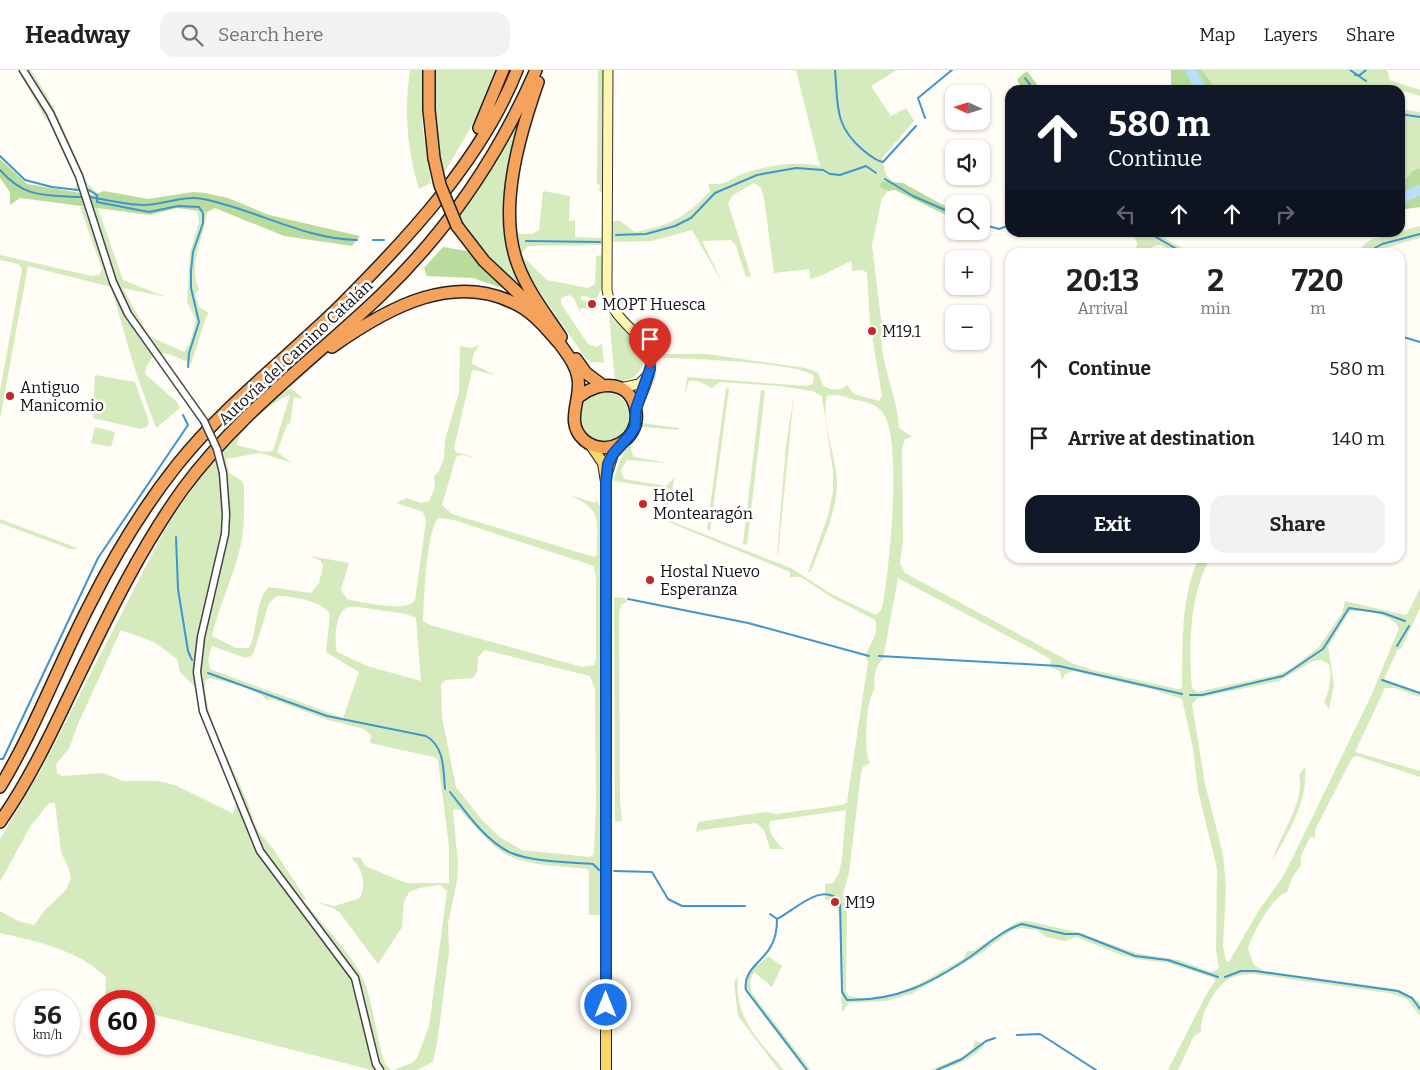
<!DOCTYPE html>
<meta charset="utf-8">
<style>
:root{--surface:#fff;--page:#f2f2f2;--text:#202124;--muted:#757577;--line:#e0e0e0;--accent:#111827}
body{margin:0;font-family:Bitter,serif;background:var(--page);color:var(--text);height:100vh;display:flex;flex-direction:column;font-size:19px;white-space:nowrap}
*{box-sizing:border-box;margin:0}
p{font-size:16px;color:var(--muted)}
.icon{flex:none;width:28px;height:28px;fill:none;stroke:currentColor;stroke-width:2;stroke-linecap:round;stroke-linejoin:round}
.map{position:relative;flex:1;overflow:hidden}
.side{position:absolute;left:1005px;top:178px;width:400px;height:315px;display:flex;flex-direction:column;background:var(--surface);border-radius:15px;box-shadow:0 1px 4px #0004}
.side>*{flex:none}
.top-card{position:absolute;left:1005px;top:15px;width:400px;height:152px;border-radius:15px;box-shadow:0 1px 4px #0004;background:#111827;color:#fff;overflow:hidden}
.needle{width:32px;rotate:274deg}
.controls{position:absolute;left:945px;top:15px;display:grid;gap:10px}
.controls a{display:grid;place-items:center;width:45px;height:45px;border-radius:10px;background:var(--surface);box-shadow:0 1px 4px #0004;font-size:25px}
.speed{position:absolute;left:15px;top:920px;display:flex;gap:10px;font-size:25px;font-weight:700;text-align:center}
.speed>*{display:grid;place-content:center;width:65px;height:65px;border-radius:50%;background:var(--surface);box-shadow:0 1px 4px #0004;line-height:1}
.speed small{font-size:12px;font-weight:400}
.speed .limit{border:8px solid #d22;background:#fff;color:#111}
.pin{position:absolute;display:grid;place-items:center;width:42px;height:42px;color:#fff;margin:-51px -21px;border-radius:50% 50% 50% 0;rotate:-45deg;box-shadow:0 0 5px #0007}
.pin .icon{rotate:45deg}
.me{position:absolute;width:55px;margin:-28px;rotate:0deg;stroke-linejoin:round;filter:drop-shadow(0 0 4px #0008)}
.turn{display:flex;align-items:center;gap:18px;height:105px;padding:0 20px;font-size:22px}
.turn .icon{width:65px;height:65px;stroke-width:2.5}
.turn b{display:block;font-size:35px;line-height:42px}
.lanes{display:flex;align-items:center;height:48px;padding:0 20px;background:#0003;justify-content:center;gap:25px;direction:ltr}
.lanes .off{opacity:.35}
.eta{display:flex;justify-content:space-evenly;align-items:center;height:85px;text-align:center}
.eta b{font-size:30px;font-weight:700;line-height:35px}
.action{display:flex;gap:10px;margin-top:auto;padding:10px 20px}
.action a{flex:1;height:58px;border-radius:15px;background:var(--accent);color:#fff;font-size:20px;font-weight:700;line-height:58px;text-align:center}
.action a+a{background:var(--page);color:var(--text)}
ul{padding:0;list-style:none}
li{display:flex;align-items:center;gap:15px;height:70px;padding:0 20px}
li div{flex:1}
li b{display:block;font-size:19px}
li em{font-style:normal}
header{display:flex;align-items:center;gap:30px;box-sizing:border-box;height:70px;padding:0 25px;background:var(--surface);border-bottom:1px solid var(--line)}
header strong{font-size:24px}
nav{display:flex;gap:28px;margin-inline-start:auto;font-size:18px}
.search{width:350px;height:45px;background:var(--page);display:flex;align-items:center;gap:12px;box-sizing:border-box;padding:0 18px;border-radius:15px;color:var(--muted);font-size:19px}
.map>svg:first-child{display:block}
.green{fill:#d5ebbd;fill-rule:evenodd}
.forest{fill:#b9dc9c}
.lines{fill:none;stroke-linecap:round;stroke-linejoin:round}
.stream{stroke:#3f96cf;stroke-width:2}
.river{stroke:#b9e0f7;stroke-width:11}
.street-casing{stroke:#444;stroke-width:9}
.secondary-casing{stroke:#333;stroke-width:11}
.primary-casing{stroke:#222;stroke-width:12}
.highway-casing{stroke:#222;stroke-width:14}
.street{stroke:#fff;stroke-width:6}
.secondary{stroke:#fff6b0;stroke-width:9}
.primary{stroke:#f9d66b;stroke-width:10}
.highway{stroke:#f5a25d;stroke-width:11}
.street-bridge-casing{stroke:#444;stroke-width:9;stroke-linecap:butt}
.highway-bridge-casing{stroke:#222;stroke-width:14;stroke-linecap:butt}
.street-bridge{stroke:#fff;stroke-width:6}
.highway-bridge{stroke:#f5a25d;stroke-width:11}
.route-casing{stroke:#114b97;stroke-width:12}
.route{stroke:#1a73e8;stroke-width:9}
.poi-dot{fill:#c4262e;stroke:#fff;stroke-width:2}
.labels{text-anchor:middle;stroke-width:5;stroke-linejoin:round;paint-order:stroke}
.poi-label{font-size:16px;fill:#111;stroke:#fff;text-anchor:start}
.street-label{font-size:16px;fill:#111;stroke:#fff}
</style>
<header>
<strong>Headway</strong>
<div class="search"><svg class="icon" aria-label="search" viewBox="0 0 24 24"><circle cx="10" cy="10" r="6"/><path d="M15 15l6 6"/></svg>Search here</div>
<nav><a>Map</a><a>Layers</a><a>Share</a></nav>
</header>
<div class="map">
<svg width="1420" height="1000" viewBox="0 0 1420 1000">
<rect width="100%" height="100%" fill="#fffdf5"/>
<!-- green -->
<path class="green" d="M18,0H31L52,34L88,114L98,124L73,121L77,113L50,54L45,48Z
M410,0H422V53L431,113L419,119C407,82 404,38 410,0Z
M436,0H496L478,45L443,105L436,54Z
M598,0H603L602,122L599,121L600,115L597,114Z
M796,0H897L871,16L891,46L906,38L914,51L882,88L886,105L893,112L883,111L881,118L888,121L882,128L872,175L881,250L887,258L882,262C879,294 898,325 899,358L912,367L905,369L902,378L903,471L900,493L905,503L1074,594L1093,600L1178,619L1182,618C1183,574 1180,528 1199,488H1210C1190,525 1188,576 1192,618L1197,622L1276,605L1289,600L1319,577L1342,543L1345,531L1405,545L1408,543L1420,518V538L1401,579H1398L1384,609L1420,622V627L1395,618H1385L1355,682L1420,701V707L1357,686L1352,688L1315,760V768L1310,767L1301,786V795L1292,808L1287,822C1272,826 1252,865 1248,879L1254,895L1264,901L1396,919L1420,932V946L1408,930L1394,924L1254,904C1245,904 1235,905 1227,910C1214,919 1199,946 1201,962L1194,966L1178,1000H1168L1207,923L1215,911L1214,908L1168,893L1136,889L1119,884L1076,867L1065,871L1046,867L1037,860L1020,858L1011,861L980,884L911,924L886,931L849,933L842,942L839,846L836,834L825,829V814L833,813L839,803L842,788L846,740L770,751C767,761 776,773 784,779H770L764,760L756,753L702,760L696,762L698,752L766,742L776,744L842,735L847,732L868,592L865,586C869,575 880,563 875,550L831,527L801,507H790V502L661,449L666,419L614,411L617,398L639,349L642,353L679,358L678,360L642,357C635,364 627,377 634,387L668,393L627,390L621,400L624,409L666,416L675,407L665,449L791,498L833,525L876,545L881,540L883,534C889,497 903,372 883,343C877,334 866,332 856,330C847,327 836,323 827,326C820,349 837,388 837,413C837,443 821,474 811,501L808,502L828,446L833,421V400L822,326L812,321L779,316L720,312L712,318C704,314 698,310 689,311L685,323L687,307L806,316L813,314L814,306C799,292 682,288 657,288L656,307L650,321L647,319L654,297L653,284H707L805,298L817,302C820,306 820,311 823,315C829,321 842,321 847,315L854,324L879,331L882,326L870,253L867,203L863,200L852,201L851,191L823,205L810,209L809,199L774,203L764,128L761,118L754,113L733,125L728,133L751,206L746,207L736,176L731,170L702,171L724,216L692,160L652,171L613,172V151H620L635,162C671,155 685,148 710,121L708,114C730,115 728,109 745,103C769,95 795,91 820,96ZM898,508L1051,589L1050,597L1060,601L1062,611L1065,604L1073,601L1151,619L1182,629L1193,678L1198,721L1217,798L1216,880L1219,899L1211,902L1179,890L1136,883L1077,862L1027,851L1017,852L973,881H967L963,889C930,907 889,937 849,926L846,922L847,837L843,823L849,803L861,703L863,697L870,693C863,681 866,629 875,619C873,609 875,595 883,589ZM1352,541C1366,540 1393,545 1399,558L1371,626L1293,787L1282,808L1259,840L1229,892L1226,891L1223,876L1226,818L1223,784L1205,714L1192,634L1198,628L1279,611L1313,591L1321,590L1329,594C1332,608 1330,619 1324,632L1329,639L1334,614L1328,577L1348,544Z
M1202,0H1387L1390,10L1420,20V26L1388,16L1384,20H1217Z
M529,26C513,93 487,158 525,222L488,186L458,145Z
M1400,39L1420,42V98L1413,100L1400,116Z
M543,121L570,126L569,151L575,150V167L602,168V175L528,176L522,183L523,187L547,210L588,218L595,214L596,186L602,185L603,214L596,231L589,230V227L581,226V230L588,231V239L581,238L580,242L574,228L569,225L561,228V234L588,274L596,277L602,274L604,293L592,292L586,289L531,209L521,191L516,164H532L539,160Z
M97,136L123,210L166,227L123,218L148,264C152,269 175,277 184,282L190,273L196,250L187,232L190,183L199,152L197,140L207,142C205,166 187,195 199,219L195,224L199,237L209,243L206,247L191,294C173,285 154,273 145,301L146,305L177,332L180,338L156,358L136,303L111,217L28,196L0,349V321L22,199L18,194L0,190V185L92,206L99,205L102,199L80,137Z
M1420,156V168C1401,172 1376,183 1358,182L1366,173L1373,169Z
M1133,163H1155L1189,182H1176L1160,175L1154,176L1146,182H1136L1137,173Z
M609,245C618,255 632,264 639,276C651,298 635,311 615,312Z
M479,275L473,285L472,294L496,305L474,300L472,301L454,378L456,382L474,387L461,385L456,387L442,435L452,444L594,487L597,485C596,451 605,442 570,425L595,433L596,430L602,439L601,845H589V801L587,799C558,795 521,797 498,779C484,768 472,753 460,740L455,739L453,741L458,795L457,811L448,853L449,882L438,967L433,992L417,1000H394L412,993L417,988L429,957L447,821L440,815L419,818L409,822L404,832L402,857L378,894L340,843L333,838L316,832L335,836L360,828C366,815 363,797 351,788L360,787L365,796L406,813H449V776L438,690L434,687L370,673L371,665L364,659L328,650L272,629L267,630C254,617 226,612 209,608L205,611C203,654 243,709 254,752L259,762L274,780L306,829L303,830C321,853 354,886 364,911C374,937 376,967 385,994L391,1000H372L144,942V931H105L106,907C76,879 39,872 0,863V841L18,851L34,855L45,840L66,820L71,808L69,799L61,782L55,733H49L30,757L0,812V769L42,698L164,461L202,404L222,378L259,337L291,318L303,329L294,327L290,354L287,355L277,382L292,393L261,383L226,389L229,403L242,411L244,416C244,435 245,455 241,474C234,506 219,535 212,566L236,578H249C258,561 255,529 269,517L311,523L319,513L323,496L321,491L310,486L349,493L341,520L347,529C360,532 408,543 415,530L426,451L423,442L396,433L407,428L421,433L429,431L435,417L434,407L439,401L444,388L445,370L459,322L460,276L471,278ZM290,325L273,381L264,382L237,375C236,360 276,329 290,325ZM438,448L454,450L594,496L596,509V589L594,595L582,597L430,555L423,551C424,530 426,463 438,448ZM277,526C292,526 322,531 330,544L326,582L359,602L343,648L210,599L208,589L212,576L246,588L253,585L269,533ZM358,537L406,544L416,548L421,611L367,596L337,582C334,572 335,544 346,538C349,536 354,537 358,537ZM121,560L154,572L177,589L180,602L195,617L203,647L236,731L234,742L232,743L175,715L158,711H123L103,703L62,706L57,703L56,694L69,679L78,654ZM485,580L590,606L595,620L596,732L594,784L590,787L522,780L501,768L482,750L456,717L442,647L441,614L446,610L473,608L477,602L478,587Z
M95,305L135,312L149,352L147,357L141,359L93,348Z
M726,318L729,319L710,461L707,459Z
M761,320L765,321L747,475L743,474Z
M579 346a25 25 0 1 1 50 0a25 25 0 1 1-50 0Z
M794,324L778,485H777L786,376Z
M95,357L115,362L111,377L91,373Z
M0,449L72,476L78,479H70L0,453Z
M614,527L624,528L628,531L621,535L619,544L620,731L622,751L615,752Z
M1305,697C1308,733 1289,760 1273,790C1280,762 1305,734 1299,705Z
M768,886L782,896L772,917L754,902L750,911L751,922L811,1000H805L746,922C743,911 747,903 754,894L757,896Z
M738,905C734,949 758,969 784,1000H779L738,946L734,913Z
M975,970L985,975C971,990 950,1000 930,1000L962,987L973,979Z"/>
<!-- forest -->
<path class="forest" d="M1171,0H1202L1217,20H1171Z
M1027,1L1041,20H1022L1017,9Z
M0,89L27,114L93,125L104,121L148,129L193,122L205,123L228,128L269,145L360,166L352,176L284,166L215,138L207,142L177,138L150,145L20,128L10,135V122L0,108Z
M1420,98V137L1400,140V116L1413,100Z
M883,111L903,113L954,141V149L895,120L888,121L881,118L880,114Z
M443,177L467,181L505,219L473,208L427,206L424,198Z"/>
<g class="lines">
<!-- stream -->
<path class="stream" d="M835,0C838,35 834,56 863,80C869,85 876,91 883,92L916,56
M1350,0L1366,11
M1355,5H1360L1366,0
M1025,8L1034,20
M1374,17L1375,20
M1400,44L1420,47
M925,48L918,28L952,0
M0,86L25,110L52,117L78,120
M0,100C25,129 46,125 81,127
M885,109L913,126L954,144
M89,120L97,125V132L149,142L178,136L199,137L203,143V153L193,182L191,201V218L199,252L189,283L188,297
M90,127C107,130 126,135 143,135C164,135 182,125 203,129C255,139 303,169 357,170
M981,154L999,159L1010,155
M1147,162L1182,182
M616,165L646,164L675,156L691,148L715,123L757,105L796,98L823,100L830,104L840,105L866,96L876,103
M373,170H384
M526,171L600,172
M1368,182L1382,174L1420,164
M1400,266L1420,272
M176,467L178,519L188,581L192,590
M628,529L748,553L869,586
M1397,576L1409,556
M879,586L1059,596L1182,624
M208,603L327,646L426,666C445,677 443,699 445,719
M1382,610L1420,623
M1190,625H1202L1283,606L1323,579L1349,538L1383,543L1405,551
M0,689H3L98,488L188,355L183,345
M450,722C466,742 485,770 509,782C531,792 568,792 593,794L599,800
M614,801L652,802L668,829L682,836H745
M770,844L777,849
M777,849C795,840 822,811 840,831L842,922L847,930C896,931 930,914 970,887C986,876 1002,860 1022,854L1065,864H1079L1135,886L1168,890L1218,907
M777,849C777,858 776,868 771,876C764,891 742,900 746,920L807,1000
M1225,907L1241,901H1255L1398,921L1412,928L1420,939
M1017,965L1040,964L1096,1000
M937,1000L962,989L986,971L995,968"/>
<!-- river -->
<path class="river" d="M1191,0L1201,20
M1400,128L1420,120"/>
<defs>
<path id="street" d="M23,0L50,43L79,106L113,212L128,244L204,351
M223,403L226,444L225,464L201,567L197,602L203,641L260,781L355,908L376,994L380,1000"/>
<path id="secondary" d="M608,0L607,220C613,258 654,263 650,299C648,313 641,326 636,339
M620,318L639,314L647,306"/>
<path id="primary" d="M590,374L603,393L606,412V1000
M607,403L613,384L623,373"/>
<path id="highway" d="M429,0V40L434,88
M538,12C519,66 497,140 518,195C528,222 546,244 561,267
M479,58L503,0
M457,156L484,191L536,240
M556,268C564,281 576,293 578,308C582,330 564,352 584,370C606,389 640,370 636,342C632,310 600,310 580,326
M332,277C387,238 457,198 523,238C538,247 548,261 559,273
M576,289L586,303L602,315
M0,717C35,659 58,596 89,536C114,486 142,439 177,395C225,335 286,289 340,236C407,169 482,89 517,0
M0,752C28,712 49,668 70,624C104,554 137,483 183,419C238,344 313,290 380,226C447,162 499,85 536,0"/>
</defs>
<!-- street casing -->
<use href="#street" class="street-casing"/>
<!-- secondary casing -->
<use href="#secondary" class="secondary-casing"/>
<!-- primary casing -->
<use href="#primary" class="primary-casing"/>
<!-- highway casing -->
<use href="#highway" class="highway-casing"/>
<!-- street -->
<use href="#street" class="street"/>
<!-- secondary -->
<use href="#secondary" class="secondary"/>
<!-- primary -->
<use href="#primary" class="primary"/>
<!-- highway -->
<use href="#highway" class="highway"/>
<defs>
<path id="street-bridge" d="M204,351L217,379L223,403"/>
<path id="highway-bridge" d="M434,88L440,115L457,156"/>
</defs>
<!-- street-bridge casing -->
<use href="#street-bridge" class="street-bridge-casing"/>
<!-- highway-bridge casing -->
<use href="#highway-bridge" class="highway-bridge-casing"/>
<!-- street-bridge -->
<use href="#street-bridge" class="street-bridge"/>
<!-- highway-bridge -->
<use href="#highway-bridge" class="highway-bridge"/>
</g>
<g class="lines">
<defs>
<path id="route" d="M606,935V412L608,394L613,384L630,365L635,357L636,339L650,299"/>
</defs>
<!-- route casing -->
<use href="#route" class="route-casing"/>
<!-- route -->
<use href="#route" class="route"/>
</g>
<!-- markers -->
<g class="poi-dot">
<circle cx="592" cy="234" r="5"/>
<circle cx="872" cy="261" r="5"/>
<circle cx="10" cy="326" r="5"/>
<circle cx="643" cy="434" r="5"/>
<circle cx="650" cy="510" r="5"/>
<circle cx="835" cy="832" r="5"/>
</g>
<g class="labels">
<!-- poi labels -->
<g class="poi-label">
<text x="602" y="240">MOPT Huesca</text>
<text x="882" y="267">M19.1</text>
<text x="20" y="323">Antiguo<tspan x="20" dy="18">Manicomio</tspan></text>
<text x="653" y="431">Hotel<tspan x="653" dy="18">Montearagón</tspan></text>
<text x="660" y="507">Hostal Nuevo<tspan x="660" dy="18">Esperanza</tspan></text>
<text x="845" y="838">M19</text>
</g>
<!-- street labels -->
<g class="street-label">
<text transform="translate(295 282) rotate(-43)" y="6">Autovía del Camino Catalán</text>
</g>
</g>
</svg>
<div class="controls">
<a><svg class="needle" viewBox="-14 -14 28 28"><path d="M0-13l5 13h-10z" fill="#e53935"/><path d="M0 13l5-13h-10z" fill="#757577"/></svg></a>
<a><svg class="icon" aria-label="sound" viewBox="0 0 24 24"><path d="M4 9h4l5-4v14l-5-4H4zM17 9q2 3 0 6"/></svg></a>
<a><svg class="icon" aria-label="search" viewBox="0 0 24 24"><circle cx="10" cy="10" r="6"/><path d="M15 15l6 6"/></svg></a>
<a>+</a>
<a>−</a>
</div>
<div class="speed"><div>56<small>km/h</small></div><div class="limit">60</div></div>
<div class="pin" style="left:650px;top:299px;background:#d93025"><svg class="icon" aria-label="arrive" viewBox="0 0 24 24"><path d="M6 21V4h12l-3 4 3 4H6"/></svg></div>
<svg class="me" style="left:606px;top:935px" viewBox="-20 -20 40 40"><circle r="17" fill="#1a73e8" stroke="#fff" stroke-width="3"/><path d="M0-11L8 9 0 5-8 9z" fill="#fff"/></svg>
<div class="top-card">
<div class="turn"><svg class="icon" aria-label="ahead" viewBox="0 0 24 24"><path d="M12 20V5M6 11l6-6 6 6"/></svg><div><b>580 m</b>Continue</div></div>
<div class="lanes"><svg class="icon off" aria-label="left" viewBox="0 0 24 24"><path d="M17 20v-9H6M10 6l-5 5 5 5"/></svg><svg class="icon" aria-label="ahead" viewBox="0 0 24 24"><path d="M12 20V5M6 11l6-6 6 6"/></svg><svg class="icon" aria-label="ahead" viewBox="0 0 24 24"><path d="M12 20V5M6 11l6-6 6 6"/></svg><svg class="icon off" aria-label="right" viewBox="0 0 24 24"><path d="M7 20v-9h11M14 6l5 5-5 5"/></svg></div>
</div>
<section class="side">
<div class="eta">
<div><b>20:13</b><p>Arrival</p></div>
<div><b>2</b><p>min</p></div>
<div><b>720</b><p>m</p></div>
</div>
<ul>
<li><svg class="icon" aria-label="ahead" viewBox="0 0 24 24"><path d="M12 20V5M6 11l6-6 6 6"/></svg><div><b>Continue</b></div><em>580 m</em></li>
<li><svg class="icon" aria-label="arrive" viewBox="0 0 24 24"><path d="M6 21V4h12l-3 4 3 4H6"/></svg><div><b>Arrive at destination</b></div><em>140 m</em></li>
</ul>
<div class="action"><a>Exit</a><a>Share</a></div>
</section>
</div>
